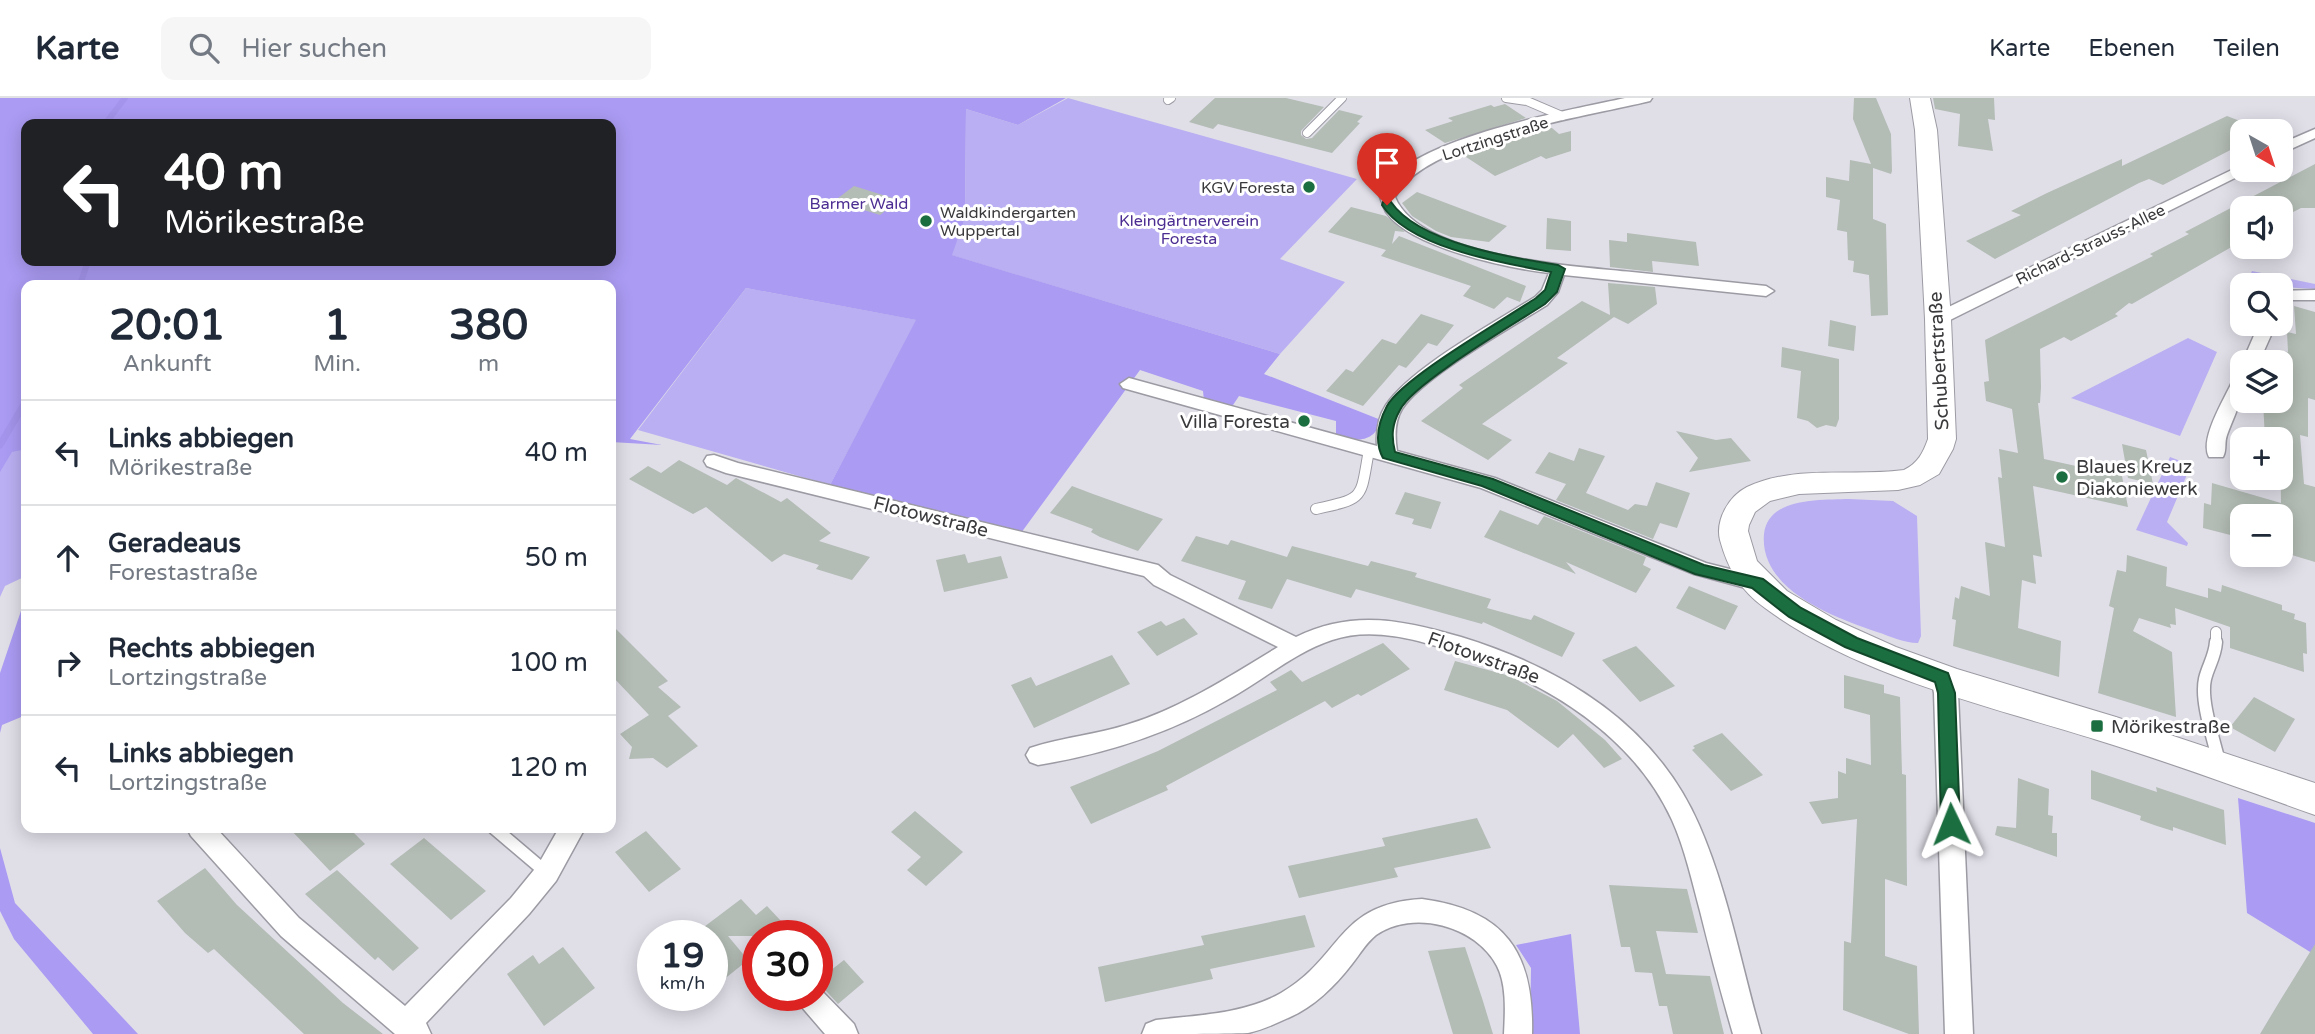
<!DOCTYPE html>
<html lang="de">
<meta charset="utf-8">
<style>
:root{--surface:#fff;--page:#f6f6f7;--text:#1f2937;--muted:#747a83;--line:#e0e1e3}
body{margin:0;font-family:"Varela Round",sans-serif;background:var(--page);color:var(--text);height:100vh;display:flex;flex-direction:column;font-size:26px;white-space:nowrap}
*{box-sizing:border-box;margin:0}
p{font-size:23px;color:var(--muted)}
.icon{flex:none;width:38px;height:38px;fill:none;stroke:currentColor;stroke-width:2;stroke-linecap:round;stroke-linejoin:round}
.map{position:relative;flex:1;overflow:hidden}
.sheet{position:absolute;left:21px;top:182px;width:595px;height:553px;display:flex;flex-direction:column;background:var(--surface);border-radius:14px;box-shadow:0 4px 18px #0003}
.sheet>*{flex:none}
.guide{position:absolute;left:21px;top:21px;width:595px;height:147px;border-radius:14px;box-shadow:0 4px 18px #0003;background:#202124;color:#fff;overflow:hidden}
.needle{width:46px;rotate:141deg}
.buttons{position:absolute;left:2230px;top:21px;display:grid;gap:14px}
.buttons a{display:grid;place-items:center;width:63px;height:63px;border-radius:14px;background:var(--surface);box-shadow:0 4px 18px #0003;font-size:35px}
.speed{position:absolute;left:637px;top:822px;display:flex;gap:14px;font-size:35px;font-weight:700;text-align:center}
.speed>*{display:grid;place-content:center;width:91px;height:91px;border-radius:50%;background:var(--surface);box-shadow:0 4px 18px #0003;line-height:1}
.speed small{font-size:18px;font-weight:400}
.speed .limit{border:10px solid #d22;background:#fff;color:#111}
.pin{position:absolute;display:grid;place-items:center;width:60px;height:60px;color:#fff;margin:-72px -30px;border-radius:50% 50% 50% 0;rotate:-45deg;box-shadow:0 0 7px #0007}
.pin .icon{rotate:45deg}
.me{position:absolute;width:77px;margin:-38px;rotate:358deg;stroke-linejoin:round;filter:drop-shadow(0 0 5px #0008)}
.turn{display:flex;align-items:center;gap:24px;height:147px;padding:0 28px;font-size:32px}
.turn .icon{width:91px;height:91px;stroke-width:2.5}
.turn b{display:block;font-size:49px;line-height:60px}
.eta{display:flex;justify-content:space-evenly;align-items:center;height:119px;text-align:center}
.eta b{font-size:42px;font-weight:700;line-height:49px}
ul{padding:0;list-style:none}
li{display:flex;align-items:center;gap:21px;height:105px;padding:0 28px;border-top:2px solid var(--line)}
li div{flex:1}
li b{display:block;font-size:26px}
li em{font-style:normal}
header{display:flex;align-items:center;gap:42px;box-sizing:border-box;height:98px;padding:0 35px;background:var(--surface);border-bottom:2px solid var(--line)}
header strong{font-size:33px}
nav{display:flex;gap:38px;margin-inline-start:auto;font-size:24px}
.search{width:490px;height:63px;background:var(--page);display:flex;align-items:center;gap:18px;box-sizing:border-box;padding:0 24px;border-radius:14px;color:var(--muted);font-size:26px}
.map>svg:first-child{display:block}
.green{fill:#baaff2}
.forest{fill:#ab9bf3;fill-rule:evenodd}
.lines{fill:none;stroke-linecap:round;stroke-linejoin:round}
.stream-far1{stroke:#a494eb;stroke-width:6}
.stream{stroke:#a494eb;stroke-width:7}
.building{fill:#b3bcb5}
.lane-far2-casing{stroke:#9c9ba4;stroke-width:10}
.lane-far1-casing{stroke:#9c9ba4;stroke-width:12}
.lane-casing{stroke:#9c9ba4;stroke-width:15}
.street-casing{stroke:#9c9ba4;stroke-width:3}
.secondary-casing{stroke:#9c9ba4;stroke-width:2}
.lane-far2{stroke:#fff;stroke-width:8}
.lane-far1{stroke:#fff;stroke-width:10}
.lane{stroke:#fff;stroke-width:12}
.street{fill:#fff;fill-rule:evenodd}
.secondary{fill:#fff;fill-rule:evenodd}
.route{fill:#1b6e40;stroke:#12482a;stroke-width:2}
.poi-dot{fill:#1b6e40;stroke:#fff;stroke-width:2.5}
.labels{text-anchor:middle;stroke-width:6;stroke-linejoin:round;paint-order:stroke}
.far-street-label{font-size:16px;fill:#3a3a3d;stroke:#fff}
.far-poi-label{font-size:16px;fill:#3a3a3d;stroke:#fff;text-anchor:end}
.far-park-label{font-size:16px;fill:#4c2e92;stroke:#fff}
.street-label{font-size:19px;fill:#3a3a3d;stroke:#fff}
.poi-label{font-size:19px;fill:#3a3a3d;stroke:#fff;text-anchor:start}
</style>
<header>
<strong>Karte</strong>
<div class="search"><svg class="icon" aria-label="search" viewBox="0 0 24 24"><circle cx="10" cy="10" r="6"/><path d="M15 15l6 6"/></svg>Hier suchen</div>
<nav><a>Karte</a><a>Ebenen</a><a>Teilen</a></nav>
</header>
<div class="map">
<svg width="2315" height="936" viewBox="0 0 2315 936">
<rect width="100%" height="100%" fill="#e0dfe8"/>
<!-- green -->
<path class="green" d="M1068,0L1357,81L1280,161L1345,184L1280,256L951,157L965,120L966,11L1018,27Z
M0,133L26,163V478L5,488L0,499Z
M2252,173L2315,186V191L2246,187Z
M746,190L917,222L830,387L638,332Z
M2188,240L2217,254L2180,338L2071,300Z
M2170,359L2191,367L2167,424L2188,445L2187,448L2136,432Z
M1849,401L1893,403L1917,418L1921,538L1918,545C1903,545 1890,538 1877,534C1834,519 1759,492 1764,436C1768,399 1821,402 1849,401Z"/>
<!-- forest -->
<path class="forest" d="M0,0H1066L1018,27L966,11L965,120L952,157L1280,256L1264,276L1381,322C1375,345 1356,344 1336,338V323L1239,298L1231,310L1204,303L1203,293L1140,272L1021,435L830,387L916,222L746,190L630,341L662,347L611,344V187H26V351L12,354L0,374ZM26,26H611V163H26Z
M26,498V617L2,627L0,635V575Z
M2238,700L2315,725V857L2247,815Z
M0,750L15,805L138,936H93L14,841L0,813Z
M1571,836L1580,936H1530L1531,870L1516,847Z"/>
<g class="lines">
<!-- stream-far1 -->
<path class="stream-far1" d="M105,26L125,0
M80,187L88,163"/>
<!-- stream -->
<path class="stream" d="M0,347L26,303"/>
</g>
<!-- building -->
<path class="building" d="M1215,0H1286L1324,9L1301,33V37L1306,41L1312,40L1339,12L1363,18L1357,24L1360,25L1332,55L1218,26L1213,31L1189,24Z
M1854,0H1876L1891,36L1892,73L1891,76L1873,70V121L1886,126L1888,217L1871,218L1869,177L1853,174L1854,163L1848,162L1847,134L1837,132L1840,102L1826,99V79L1849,83L1850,62L1871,66L1853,21Z
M1933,0H1994L1995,22L1988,21L1993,53L1958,48L1960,16L1935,11Z
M1505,6L1526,20L1445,45L1425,32L1453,23L1448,20L1491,7L1494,9Z
M2227,18L2266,33H2242V46L2163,87L2149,81L2139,85L1995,161L1966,143L2021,117L2011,113L2047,95L2122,61V68Z
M1543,30H1552L1559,36L1571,33V53L1546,61L1541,58L1495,78L1460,55Z
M2315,66V110H2301L2280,121V110H2242V143L2132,206L2129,205L2115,216L2118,218L2071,243L2064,239L2040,251L2041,289L2040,305H2038L2044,361L2122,378L2128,409L2033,388L2042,459L2033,457L2036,486L2022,482L2018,530L2061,543L2059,579L1953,548L1956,522L1952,521L1955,499L1959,501L1961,488L1990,498L1985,444L2005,449L1998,379L2002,380L1999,351L2018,355L2012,311L1986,303L1984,284L1989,283L1985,242L2153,158L2150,156L2189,136L2185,134Z
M854,88L899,102L880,117L834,103Z
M1417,94L1507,128L1489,144L1451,139L1436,133L1412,118L1402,105Z
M1351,109L1386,118L1405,134L1395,133L1392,146L1399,138L1526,188L1520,204L1507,199L1494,211L1463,198L1471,188L1381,158L1386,152L1328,134Z
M1547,120L1571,123V153L1546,151Z
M1627,135L1696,144L1699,168L1652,163L1653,174L1610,169L1609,142L1627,144Z
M1608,185L1655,189L1657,206L1628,226L1614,219L1557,260L1568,265L1482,326L1512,342L1488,362L1421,323L1463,290L1459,287L1582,203L1610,217Z
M2294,208L2315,214V302L2308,300V339L2300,337L2304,386L2315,389V464L2282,454L2280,418H2242V440L2203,430L2204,405L2211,407L2212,385L2281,405L2280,341H2265L2263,303H2280V252L2288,254L2287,234L2296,236Z
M1421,216L1454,227L1437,248L1428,245L1406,270L1399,267L1363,308L1326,293L1346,271L1353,274L1382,241L1396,246Z
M1830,222L1856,228L1854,253L1828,248Z
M1782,249L1839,261V321L1836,329L1826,327L1817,330L1808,323L1797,320L1801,273L1781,269Z
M1676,333L1716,342L1731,340L1751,363L1689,374L1698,360Z
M2122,346L2146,352L2153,386L2128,380Z
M1579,350L1605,358L1586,395L1628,412L1635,406L1647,408L1656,384L1690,395L1677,430L1660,425L1653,441L1556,402L1566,386L1535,375L1549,354L1574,363Z
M679,362L727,387L736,380L781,404L787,400L831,435L819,443L870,459L852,482L816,471L819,467L784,456L772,464L706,409L693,416L629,381L648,368L661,375Z
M1072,388L1093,396L1163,421L1138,453L1100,439L1091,434L1093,431L1050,415Z
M1405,394L1441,404L1431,431L1412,426L1414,421L1395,416Z
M1500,412L1538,427L1544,418L1646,459L1643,467L1651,471L1636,495L1566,464L1576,476L1484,439Z
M1196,438L1228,447L1231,442L1287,459L1292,448L1368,468L1371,463L1417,475L1415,479L1491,501L1487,510L1531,522L1534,517L1575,535L1562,559L1483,524L1482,526L1356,491L1351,500L1287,481L1272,511L1238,501L1246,483L1181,463Z
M965,456L968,465L1001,458L1008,480L944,494L936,462Z
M2127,457L2167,469L2166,488L2208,500V490L2221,494L2222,487L2282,507V512L2295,516L2294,521L2306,525L2307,556L2303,555L2304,574L2230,550V529L2175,510L2176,527L2170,526L2171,530L2139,520L2133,533L2172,554L2176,619L2098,595L2114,510L2109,508L2117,472L2126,474Z
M1689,488L1738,508L1725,532L1676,510Z
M1184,520L1198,536L1157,558L1137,534L1161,523L1166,528Z
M611,526L668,583L658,589L681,609L668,618L698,648L667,670L653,660L629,661L632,649L620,636L649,617L611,577Z
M1383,545L1410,571L1361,598L1358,596L1332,610L1325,603L1166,688L1168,692L1091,726L1070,689L1158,653L1277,592L1270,584L1291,572L1302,584Z
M1636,548L1642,554L1675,588L1640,604L1602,562Z
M1112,557L1130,586L1034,630L1011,587L1031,579L1036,588Z
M1455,563L1510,578L1557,603L1605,642L1622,661L1604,670L1573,636L1558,650L1507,612L1444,592Z
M1844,577L1884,587V595L1900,599L1902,676L1906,677L1907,788L1885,781V858L1917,868L1919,936H1909L1843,912L1844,843L1851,845L1857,721L1822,726L1809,704L1838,700V673L1846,676V660L1871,667L1870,617L1844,610Z
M2254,599L2295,621L2275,654L2230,629Z
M1722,635L1763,677L1731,693L1692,652L1695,650L1693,648Z
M2091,672L2157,694L2156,689L2224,712L2226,747L2173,729V733L2157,728L2140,722L2141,718L2091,701Z
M2018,680L2049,691L2048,717L2053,718L2052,735H2057V759L1995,737L1997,728L2016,730Z
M915,713L963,754L926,788L907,772L921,759L891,734Z
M1477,720L1491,750L1394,770L1398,779L1299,800L1288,768L1385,748L1382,740Z
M289,730H349L365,746L330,773Z
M646,733L681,771L649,794L615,754Z
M424,740L486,793L451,822L390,766Z
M205,770L237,807L343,905L383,936H304L214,851L208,855L185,835L157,803Z
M337,772L419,850L393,873L378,859L375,862L305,796Z
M1609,787L1687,791L1698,835L1656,833L1666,876L1710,878L1724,936H1673L1667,908H1659L1652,875L1635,874L1630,849H1621Z
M741,801L756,817L767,808L795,838H728L748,862L712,891V838H692Z
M1305,817L1315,849L1210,871L1213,881L1105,904L1098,869L1204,847L1201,838Z
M2315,846V936H2260L2281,901Z
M563,849L595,890L544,928L507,876L533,857L539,866Z
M1465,849L1482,900L1493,936H1453L1428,853Z
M844,862L864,884L838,906L817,883Z"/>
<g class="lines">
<defs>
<path id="lane-far2" d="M1506,0L1527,3L1562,18
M1168,2L1171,0
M1307,35L1342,0"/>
<path id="lane-far1" d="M1316,411C1366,400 1360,401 1369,352
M2216,546V534"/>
<path id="lane" d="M2216,544C2215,559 2208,568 2205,581C2200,603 2214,642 2219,664
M494,730L547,775"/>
<path id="street" d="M1625,0H1652L1650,3C1590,18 1423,42 1395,99C1420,160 1575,168 1632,174C1677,179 1721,183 1766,188L1774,193L1766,198L1564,177L1558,194L1547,207C1512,229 1422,279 1402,311C1394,324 1395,340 1397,353L1495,380L1706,465L1765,480L1768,485L1765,490L1757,493L1694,476L1481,390L1123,290L1120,286L1129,280L1377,348C1376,334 1378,319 1386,307C1412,269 1494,225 1535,199L1542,192L1549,175C1508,170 1410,150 1386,114C1384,110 1382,104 1380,99C1383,93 1386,85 1391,80C1434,37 1565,13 1625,0Z
M2315,31V40L2280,56V46Z
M2242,67V72H2249L2247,74L1944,225H1932L1929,221L1932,217Z
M2315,192V202H2289L2280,206V193Z
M2259,226H2276L2259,264L2242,265Z
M2242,276C2242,307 2237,310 2227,337C2224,345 2227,352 2223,359H2209C2199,341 2225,300 2233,282Z
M714,357L738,365L1158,467L1170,477L1296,539C1352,511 1404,522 1461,539C1562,570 1655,626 1699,727C1728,793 1741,867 1761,936H1733C1721,895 1710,854 1700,813C1692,783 1685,751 1672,722C1634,639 1550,587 1467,558C1425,544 1376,527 1332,542C1295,554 1262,583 1227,602C1168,636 1105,656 1038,667L1030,664L1026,657L1030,650C1062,639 1097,637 1129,626C1183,609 1230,578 1278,549L1154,487L1144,478L726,375L707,368L704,363L707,358Z
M1942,571L1950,574L1958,595L1973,936H1945L1934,595L1931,580L1934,574Z
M187,730H216L299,820L405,908L511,800L538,767L559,730H585L556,783L529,816L426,925L431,936H395L281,838L191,738Z
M1422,801C1505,812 1534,854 1532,936H1504C1505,915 1507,887 1497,868C1476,828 1414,811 1376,837C1366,845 1360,856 1352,866C1335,888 1314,909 1288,920C1275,926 1262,932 1248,935C1222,936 1170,936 1142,936L1146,926L1156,922C1197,917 1244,916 1281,895C1343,859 1336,806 1422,801Z
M817,888L854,926L858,936H825L800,907L796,898H817Z"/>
<path id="secondary" d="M1910,0H1930L1937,32L1951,221L1956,341L1953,351L1939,376L1920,387L1898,392L1799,396L1770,403L1755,414L1749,427L1748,433L1757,463L1787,493L1836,522L1896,549L1957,571L2116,619L2315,685V717C2242,691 2169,664 2094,641C1988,608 1855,577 1765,510C1740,492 1728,471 1720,442C1715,422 1729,398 1747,389C1796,366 1853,379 1904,372C1918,365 1923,355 1928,341L1925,221L1915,32Z"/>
</defs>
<!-- lane-far2 casing -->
<use href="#lane-far2" class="lane-far2-casing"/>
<!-- lane-far1 casing -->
<use href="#lane-far1" class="lane-far1-casing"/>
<!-- lane casing -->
<use href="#lane" class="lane-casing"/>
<!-- street casing -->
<use href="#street" class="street-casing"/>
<!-- secondary casing -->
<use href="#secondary" class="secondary-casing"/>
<!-- lane-far2 -->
<use href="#lane-far2" class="lane-far2"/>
<!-- lane-far1 -->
<use href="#lane-far1" class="lane-far1"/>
<!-- lane -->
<use href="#lane" class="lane"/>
<!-- street -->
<use href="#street" class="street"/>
<!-- secondary -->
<use href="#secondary" class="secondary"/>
</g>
<!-- route -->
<path class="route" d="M1383,104H1391C1419,145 1512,160 1558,167L1565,171L1557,194L1545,206C1516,225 1413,285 1400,312C1392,326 1391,338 1395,354L1493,381L1704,467L1763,481L1801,510L1857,540L1948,575L1955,595L1960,726L1958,732L1951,734L1944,732L1941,726L1938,595L1935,584L1845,549L1789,519L1752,490L1695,476L1482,388L1383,360C1374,343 1378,325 1387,308C1402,280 1505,221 1536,200L1545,192L1551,174C1503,165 1409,150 1382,107Z"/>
<!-- markers -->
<g class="poi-dot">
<circle cx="1309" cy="89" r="7"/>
<circle cx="926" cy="123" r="7"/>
<circle cx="1304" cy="323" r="7"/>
<circle cx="2062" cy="379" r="7"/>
<rect x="2090" y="621" width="14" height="14" rx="3.5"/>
</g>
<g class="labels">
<!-- far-street labels -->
<g class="far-street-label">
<text transform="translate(1495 40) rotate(-18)" y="6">Lortzingstraße</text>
<text transform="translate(2090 146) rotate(-26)" y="6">Richard-Strauss-Allee</text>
</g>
<!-- far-poi labels -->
<g class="far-poi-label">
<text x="1295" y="95">KGV Foresta</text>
<text x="940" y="120" text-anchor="start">Waldkindergarten<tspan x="940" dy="18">Wuppertal</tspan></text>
</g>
<!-- far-park labels -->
<g class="far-park-label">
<text x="859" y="111">Barmer Wald</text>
<text x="1189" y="128">Kleingärtnerverein<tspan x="1189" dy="18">Foresta</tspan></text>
</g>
<!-- street labels -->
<g class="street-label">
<text transform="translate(1938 263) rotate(-93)" y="7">Schubertstraße</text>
<text transform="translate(931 418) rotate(14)" y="7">Flotowstraße</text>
<text transform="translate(1484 559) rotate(20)" y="7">Flotowstraße</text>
</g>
<!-- poi labels -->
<g class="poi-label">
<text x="1290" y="330" text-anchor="end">Villa Foresta</text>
<text x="2076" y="375">Blaues Kreuz<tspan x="2076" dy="22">Diakoniewerk</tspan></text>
<text x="2111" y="635">Mörikestraße</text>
</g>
</g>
</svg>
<div class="buttons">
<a><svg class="needle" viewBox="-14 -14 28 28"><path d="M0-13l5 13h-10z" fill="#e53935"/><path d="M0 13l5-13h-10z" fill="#747a83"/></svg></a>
<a><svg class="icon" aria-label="sound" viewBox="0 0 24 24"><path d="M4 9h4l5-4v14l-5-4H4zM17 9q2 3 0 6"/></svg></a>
<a><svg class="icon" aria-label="search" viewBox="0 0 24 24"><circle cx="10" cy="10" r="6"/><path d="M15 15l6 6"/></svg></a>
<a><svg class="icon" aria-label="layers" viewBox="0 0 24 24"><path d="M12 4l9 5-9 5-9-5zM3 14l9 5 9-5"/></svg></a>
<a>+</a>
<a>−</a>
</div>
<div class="speed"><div>19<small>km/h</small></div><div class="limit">30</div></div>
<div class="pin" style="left:1387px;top:107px;background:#d93025"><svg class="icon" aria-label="arrive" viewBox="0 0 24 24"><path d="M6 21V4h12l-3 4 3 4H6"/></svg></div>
<svg class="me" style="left:1951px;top:726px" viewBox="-20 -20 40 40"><path d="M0-17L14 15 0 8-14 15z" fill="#1b6e40" stroke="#fff" stroke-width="4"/></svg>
<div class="guide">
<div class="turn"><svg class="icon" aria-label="left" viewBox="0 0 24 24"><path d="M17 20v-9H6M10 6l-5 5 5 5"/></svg><div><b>40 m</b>Mörikestraße</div></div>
</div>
<section class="sheet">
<div class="eta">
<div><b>20:01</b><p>Ankunft</p></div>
<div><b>1</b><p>Min.</p></div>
<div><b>380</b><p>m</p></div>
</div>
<ul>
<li><svg class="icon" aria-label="left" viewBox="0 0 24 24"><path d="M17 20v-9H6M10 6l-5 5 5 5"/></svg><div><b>Links abbiegen</b><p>Mörikestraße</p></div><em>40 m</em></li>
<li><svg class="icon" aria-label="ahead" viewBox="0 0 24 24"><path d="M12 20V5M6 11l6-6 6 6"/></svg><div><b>Geradeaus</b><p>Forestastraße</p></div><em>50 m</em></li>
<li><svg class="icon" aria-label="right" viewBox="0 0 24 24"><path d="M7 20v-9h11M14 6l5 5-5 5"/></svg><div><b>Rechts abbiegen</b><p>Lortzingstraße</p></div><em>100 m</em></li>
<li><svg class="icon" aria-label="left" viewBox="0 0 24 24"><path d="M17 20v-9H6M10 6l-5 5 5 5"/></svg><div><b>Links abbiegen</b><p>Lortzingstraße</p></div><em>120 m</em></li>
</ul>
</section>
</div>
